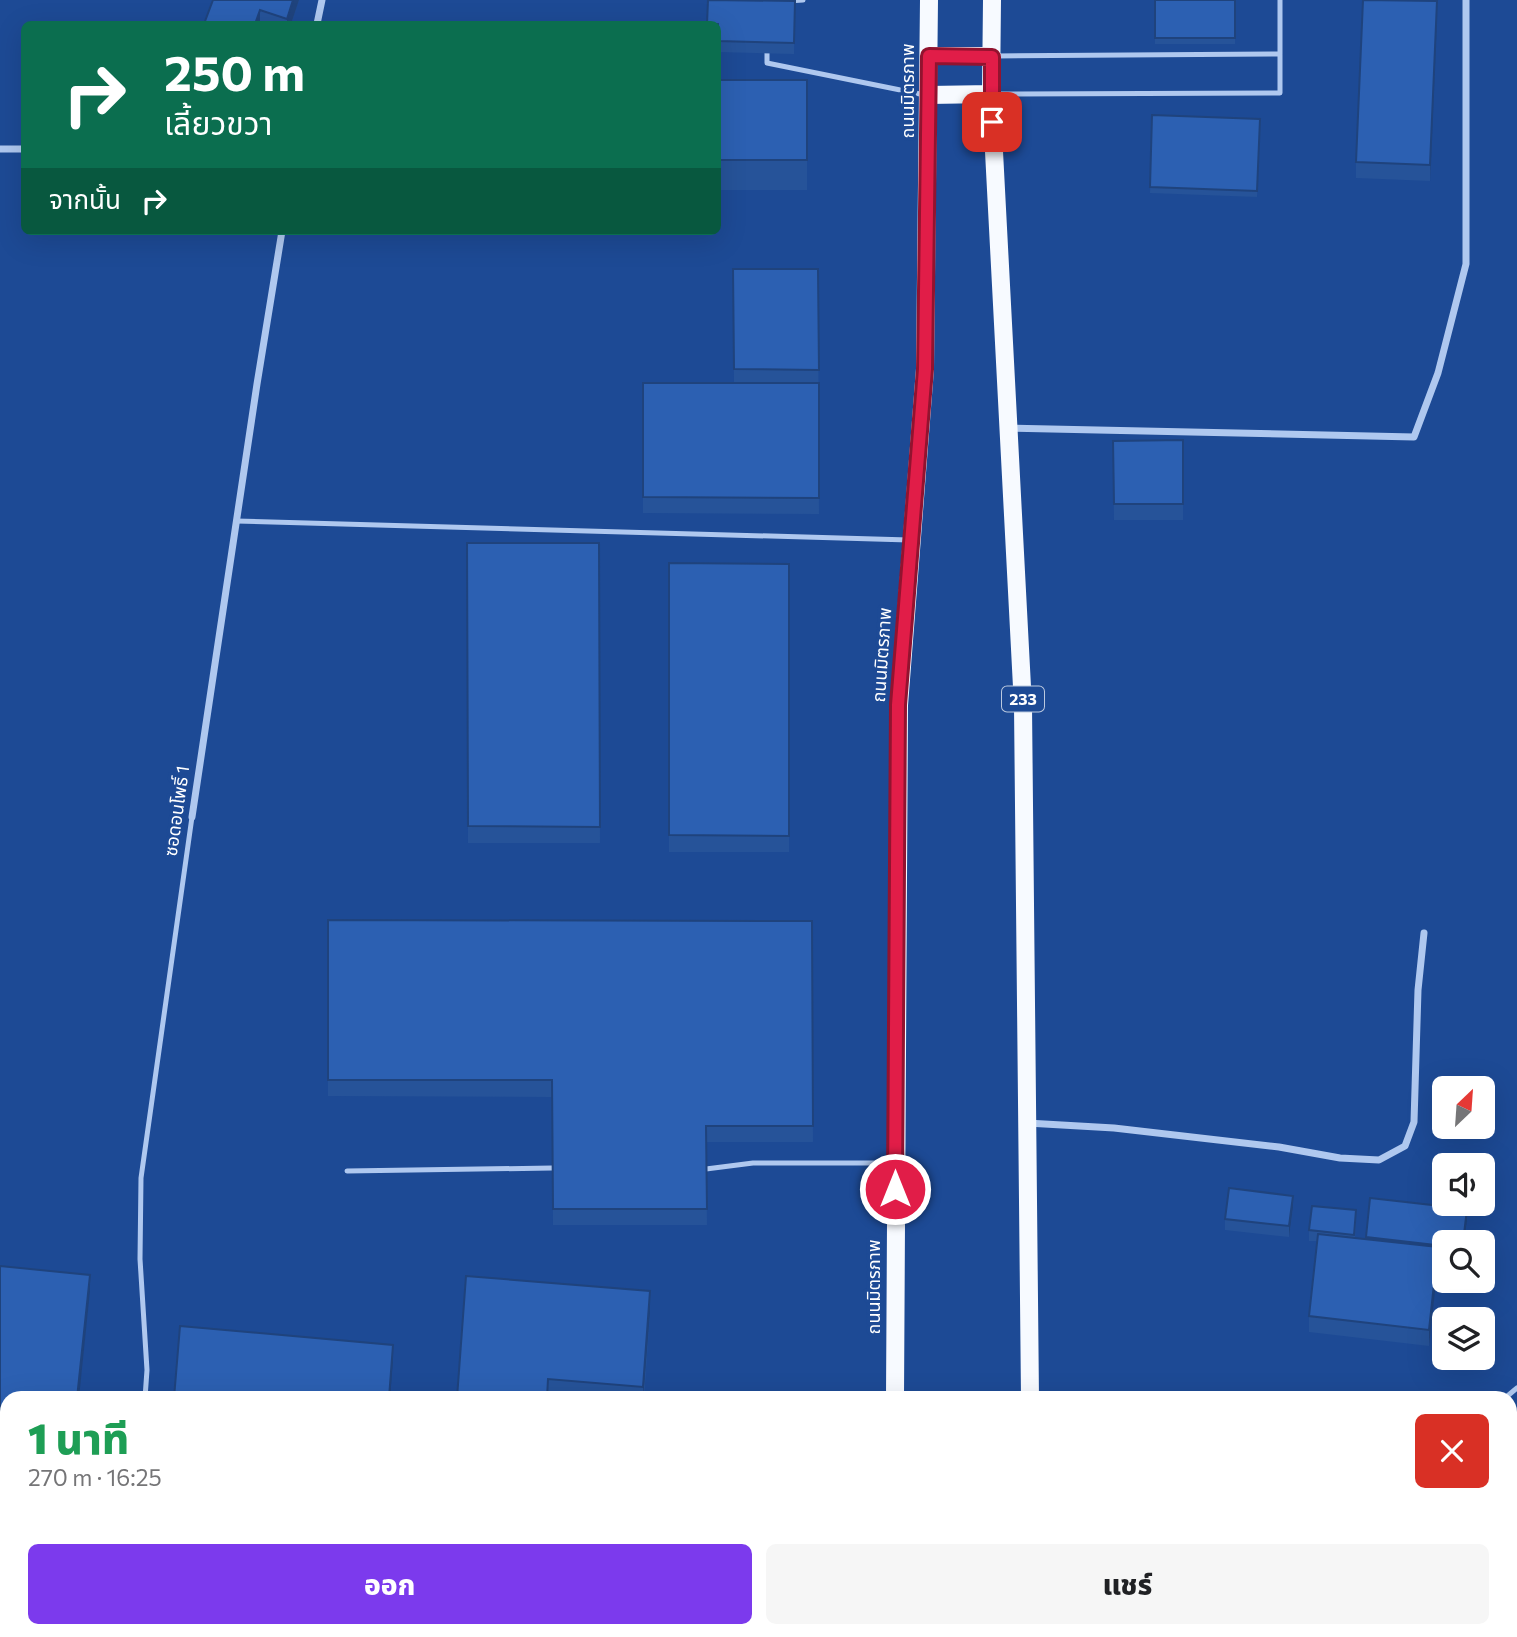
<!DOCTYPE html>
<html lang="th">
<meta charset="utf-8">
<style>
:root{--surface:#fff;--page:#f6f6f6;--text:#202124;--muted:#757577;--accent:#7c3aed}
body{margin:0;font-family:Commissioner,"Noto Sans Thai",sans-serif;background:var(--page);color:var(--text);height:100vh;display:flex;flex-direction:column;font-size:26px;white-space:nowrap}
*{box-sizing:border-box;margin:0}
p{font-size:23px;color:var(--muted)}
.icon{flex:none;width:38px;height:38px;fill:none;stroke:currentColor;stroke-width:2;stroke-linecap:round;stroke-linejoin:round}
.map{position:relative;flex:1;overflow:hidden}
.details{position:absolute;left:0px;top:1391px;width:1517px;height:247px;display:flex;flex-direction:column;background:var(--surface);border-radius:21px 21px 0 0;box-shadow:0 7px 28px #0002}
.details>*{flex:none}
.banner{position:absolute;left:21px;top:21px;width:700px;height:214px;border-radius:10px;box-shadow:0 7px 28px #0002;background:#0b6e4f;color:#fff;overflow:hidden}
.needle{width:46px;rotate:25deg}
.controls{position:absolute;left:1432px;top:1076px;display:grid;gap:14px}
.controls a{display:grid;place-items:center;width:63px;height:63px;border-radius:10px;background:var(--surface);box-shadow:0 7px 28px #0002;font-size:35px}
.pin{position:absolute;display:grid;place-items:center;width:60px;height:60px;color:#fff;margin:-30px;border-radius:14px;box-shadow:0 4px 10px #0006}
.me{position:absolute;width:77px;margin:-38px;rotate:0deg;stroke-linejoin:round;filter:drop-shadow(0 0 5px #0008)}
.turn{display:flex;align-items:center;gap:24px;height:147px;padding:0 28px;font-size:32px}
.turn .icon{width:91px;height:91px;stroke-width:2.5}
.turn b{display:block;font-size:49px;line-height:60px}
.then{display:flex;align-items:center;height:66px;padding:0 28px;background:#0003;gap:14px;font-size:26px}
.round{display:grid;place-items:center;flex:none;width:74px;height:74px;border-radius:10px;background:var(--page)}
.head{display:flex;align-items:center;justify-content:space-between;height:119px;padding:0 28px}
h1{font-size:42px;font-weight:800;line-height:52px;color:#1e9e55}
.primary-button{display:flex;gap:14px;margin-top:auto;padding:14px 28px}
.primary-button a{flex:1;height:80px;border-radius:10px;background:var(--accent);color:#fff;font-size:28px;font-weight:800;line-height:80px;text-align:center}
.primary-button a+a{background:var(--page);color:var(--text)}
.map>svg:first-child{display:block}
.lines{fill:none;stroke-linecap:round;stroke-linejoin:round}
.service{stroke:#afc8ef;stroke-width:5}
.minor{stroke:#afc8ef;stroke-width:7}
.primary{stroke:#f7faff;stroke-width:18}
.wall{fill:#265399}
.shaded-wall{fill:#1f437d}
.building{fill:#2c60b2;stroke:#1f437d;stroke-width:2}
.route-casing{stroke:#92132f;stroke-width:18}
.route{stroke:#e11d48;stroke-width:12}
.labels{text-anchor:middle;stroke-width:7;stroke-linejoin:round;paint-order:stroke}
.shield{fill:#1d4a95;stroke:#bbc9df;stroke-width:2}
.shield-label{font-size:16px;font-weight:bold;fill:#fff}
.street-label{font-size:18px;fill:#fff;stroke:#1d4a95}
</style>
<div class="map">
<svg width="1517" height="1637" viewBox="0 0 1517 1637">
<rect width="100%" height="100%" fill="#1d4a95"/>
<g class="lines">
<!-- service -->
<path class="service" d="M788,1L803,0
M767,48V63L925,95
M995,56L1280,54
M994,94L1280,93V0
M236,521L909,540
M706,1169L753,1163H892
M347,1171L552,1168
M145,1398L147,1370L140,1259L141,1178L192,817
M1505,1398L1517,1388
M1510,1429H1517
M120,1637L121,1631
M1258,1637V1631"/>
<!-- minor -->
<path class="minor" d="M317,24L322,0
M0,149H24
M1009,428L1414,437L1438,373L1466,264V0
M192,817L257,384L282,231
M1027,1123L1114,1128L1279,1147L1340,1158L1379,1160L1405,1146L1414,1122L1418,990L1424,933"/>
<!-- primary -->
<path class="primary" d="M992,0L991,94L1023,706L1030,1398
M929,56H992
M929,95L991,94
M895,1398L899,705L925,369L929,0
M897,1631V1637
M1034,1631V1637"/>
</g>
<!-- wall -->
<path class="wall" d="M299,0L291,24H204Z
M1155,0H1235V44H1155Z
M795,1L794,54L718,52V24Z
M1437,17L1430,181L1356,178V162Z
M718,80H807V190H718Z
M1152,115L1260,119L1257,197L1150,193Z
M733,269H818L819,514L643,513V383H734Z
M1183,440V520H1114L1113,441Z
M467,543H599L600,843H468Z
M669,563L789,564V852H669Z
M328,920L812,921L813,1142H706L707,1225H553L552,1097L328,1096Z
M1370,1198L1467,1220L1444,1242V1257L1438,1256L1429,1346L1309,1332V1316L1318,1241H1309V1230L1356,1221L1355,1238L1366,1239Z
M1293,1207L1289,1237L1225,1230V1219Z
M650,1313L644,1398H457Z"/>
<!-- shaded-wall -->
<path class="shaded-wall" d="M293,0H299L291,24H287V19Z
M1437,1V17L1430,181V165Z
M260,10V24H255Z
M1293,1196V1207L1289,1237V1226Z
M1467,1209V1220L1464,1242H1463Z
M1438,1247V1264L1429,1346V1330Z
M90,1275V1291L79,1398H77Z
M650,1291V1313L643,1398V1387Z
M393,1345V1361L390,1398H389Z"/>
<!-- building -->
<path class="building" d="M213,0H293L287,19L260,10L255,24H204Z
M708,0L795,1L794,43L718,41V24H707Z
M1155,0H1235V38H1155Z
M1363,0L1437,1L1430,165L1356,162Z
M718,80H807V160H718Z
M1152,115L1260,119L1257,191L1150,187Z
M733,269H818L819,370L734,369Z
M643,383H819V498L643,497Z
M1183,440V504H1114L1113,441Z
M467,543H599L600,827L468,826Z
M669,563L789,564V836L669,835Z
M328,920L812,921L813,1126H706L707,1209H553L552,1080H328Z
M1229,1188L1293,1196L1289,1226L1225,1219Z
M1370,1198L1467,1209L1463,1242H1444V1246L1366,1237Z
M1312,1206L1356,1210L1354,1235L1309,1230Z
M1318,1234L1438,1247L1429,1330L1309,1316Z
M0,1266L90,1275L77,1398H7V1631H54L53,1637H0Z
M466,1276L650,1291L643,1387L548,1379L547,1398H457Z
M180,1326L393,1345L389,1398H174Z
M155,1631H370V1637H155Z
M520,1631H808V1637H547L520,1635Z
M398,1635L425,1637H398Z"/>
<g class="lines">
<defs>
<path id="route" d="M895,1189L898,705L925,369L929,56L992,57V122"/>
</defs>
<!-- route casing -->
<use href="#route" class="route-casing"/>
<!-- route -->
<use href="#route" class="route"/>
</g>
<g class="labels">
<!-- shield labels -->
<rect class="shield" x="1002" y="686.5" width="42" height="25" rx="5"/>
<g class="shield-label">
<text x="1023" y="705">233</text>
</g>
<!-- street labels -->
<g class="street-label">
<text transform="translate(908 91) rotate(-90)" y="6">ถนนมิตรภาพ</text>
<text transform="translate(882 655) rotate(-86)" y="6">ถนนมิตรภาพ</text>
<text transform="translate(177 811) rotate(-82)" y="6">ซอดอนโพธิ์ 1</text>
<text transform="translate(874 1287) rotate(-90)" y="6">ถนนมิตรภาพ</text>
</g>
</g>
</svg>
<div class="controls">
<a><svg class="needle" viewBox="-14 -14 28 28"><path d="M0-13l5 13h-10z" fill="#e53935"/><path d="M0 13l5-13h-10z" fill="#757577"/></svg></a>
<a><svg class="icon" aria-label="sound" viewBox="0 0 24 24"><path d="M4 9h4l5-4v14l-5-4H4zM17 9q2 3 0 6"/></svg></a>
<a><svg class="icon" aria-label="search" viewBox="0 0 24 24"><circle cx="10" cy="10" r="6"/><path d="M15 15l6 6"/></svg></a>
<a><svg class="icon" aria-label="layers" viewBox="0 0 24 24"><path d="M12 4l9 5-9 5-9-5zM3 14l9 5 9-5"/></svg></a>
</div>
<div class="pin" style="left:992px;top:122px;background:#d93025"><svg class="icon" aria-label="arrive" viewBox="0 0 24 24"><path d="M6 21V4h12l-3 4 3 4H6"/></svg></div>
<svg class="me" style="left:895px;top:1189px" viewBox="-20 -20 40 40"><circle r="17" fill="#e11d48" stroke="#fff" stroke-width="3"/><path d="M0-11L8 9 0 5-8 9z" fill="#fff"/></svg>
<div class="banner">
<div class="turn"><svg class="icon" aria-label="right" viewBox="0 0 24 24"><path d="M7 20v-9h11M14 6l5 5-5 5"/></svg><div><b>250 m</b>เลี้ยวขวา</div></div>
<div class="then">จากนั้น<svg class="icon" aria-label="right" viewBox="0 0 24 24"><path d="M7 20v-9h11M14 6l5 5-5 5"/></svg></div>
</div>
<section class="details">
<div class="head"><div><h1>1 นาที</h1><p>270 m · 16:25</p></div><a class="round" style="background:#d93025;color:#fff"><svg class="icon" aria-label="close" viewBox="0 0 24 24"><path d="M6 6l12 12M18 6L6 18"/></svg></a></div>
<div class="primary-button"><a>ออก</a><a>แชร์</a></div>
</section>
</div>
